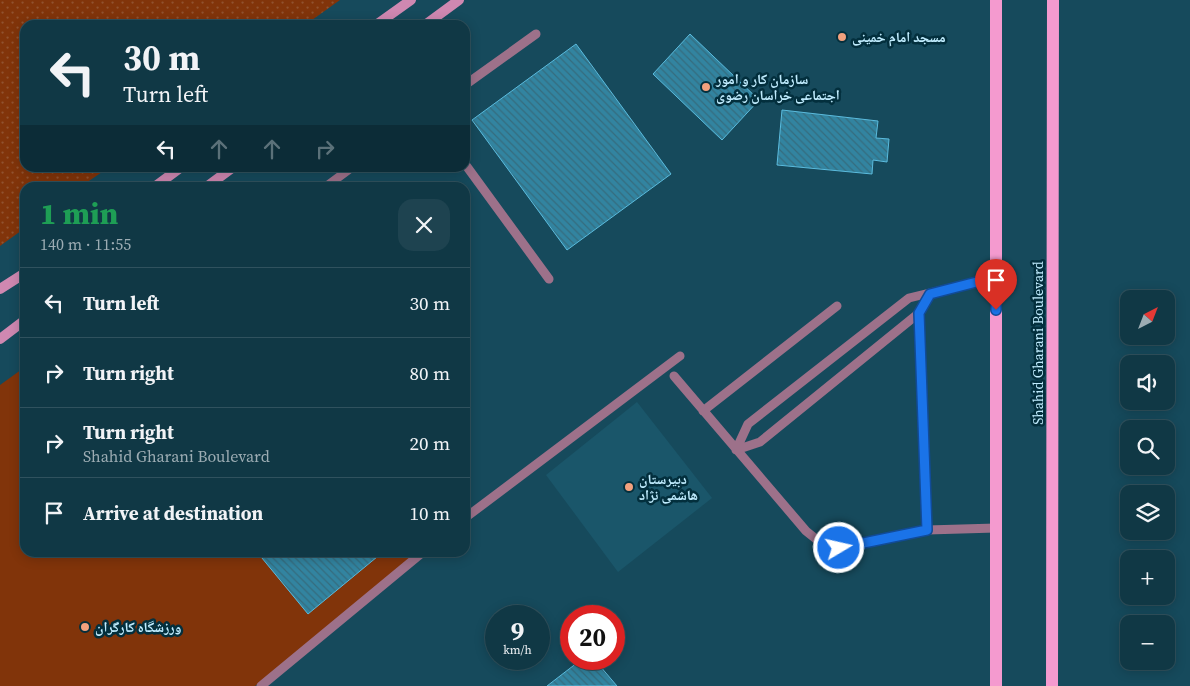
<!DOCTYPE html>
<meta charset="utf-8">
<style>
:root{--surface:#103845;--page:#1e4350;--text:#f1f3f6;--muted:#9cacb3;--line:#30525e}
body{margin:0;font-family:"Source Serif 4","Noto Naskh Arabic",serif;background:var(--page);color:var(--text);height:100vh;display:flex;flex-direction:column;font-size:19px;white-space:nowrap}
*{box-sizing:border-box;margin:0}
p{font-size:16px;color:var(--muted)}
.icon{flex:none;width:28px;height:28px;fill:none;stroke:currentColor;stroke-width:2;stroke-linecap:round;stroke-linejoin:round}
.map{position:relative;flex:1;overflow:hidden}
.panel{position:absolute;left:20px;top:182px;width:450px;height:375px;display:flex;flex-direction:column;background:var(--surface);border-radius:15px;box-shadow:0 2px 12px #0003,0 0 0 1px var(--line)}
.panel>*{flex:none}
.guide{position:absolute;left:20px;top:20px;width:450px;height:152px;border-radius:15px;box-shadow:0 2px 12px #0003,0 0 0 1px var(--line);background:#103845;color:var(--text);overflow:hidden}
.needle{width:32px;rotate:42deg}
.buttons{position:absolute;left:1120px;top:290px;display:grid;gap:10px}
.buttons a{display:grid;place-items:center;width:55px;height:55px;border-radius:10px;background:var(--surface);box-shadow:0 2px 12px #0003,0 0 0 1px var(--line);font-size:25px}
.speed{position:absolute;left:485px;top:605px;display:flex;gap:10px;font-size:25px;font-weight:700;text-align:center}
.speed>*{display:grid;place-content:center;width:65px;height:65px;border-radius:50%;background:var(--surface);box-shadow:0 2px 12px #0003,0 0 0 1px var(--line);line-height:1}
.speed small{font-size:12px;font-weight:400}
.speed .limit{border:8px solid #d22;background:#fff;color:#111}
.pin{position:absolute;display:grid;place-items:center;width:42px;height:42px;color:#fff;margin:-51px -21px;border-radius:50% 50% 50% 0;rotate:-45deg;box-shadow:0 0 5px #0007}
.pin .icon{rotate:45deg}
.me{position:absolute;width:55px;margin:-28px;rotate:81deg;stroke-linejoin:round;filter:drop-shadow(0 0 4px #0008)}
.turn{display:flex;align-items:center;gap:18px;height:105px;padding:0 20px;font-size:22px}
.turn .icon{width:65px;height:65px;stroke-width:2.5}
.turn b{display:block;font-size:35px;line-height:42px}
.lanes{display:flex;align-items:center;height:48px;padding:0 20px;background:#0003;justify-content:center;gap:25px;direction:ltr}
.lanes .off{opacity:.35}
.round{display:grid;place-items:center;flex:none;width:52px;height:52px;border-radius:15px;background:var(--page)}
.head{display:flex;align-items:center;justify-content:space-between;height:85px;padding:0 20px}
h1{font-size:30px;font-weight:800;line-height:38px;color:#1e9e55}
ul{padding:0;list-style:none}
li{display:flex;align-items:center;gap:15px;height:70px;padding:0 20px;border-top:1px solid var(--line)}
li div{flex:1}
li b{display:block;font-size:19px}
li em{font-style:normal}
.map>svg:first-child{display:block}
.built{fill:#1a566a}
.green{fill:url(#green-dots)}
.pitch{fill:#81340a}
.building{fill:url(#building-back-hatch);stroke:#5bbbdd}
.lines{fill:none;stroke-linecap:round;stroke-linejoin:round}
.service{stroke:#9d718a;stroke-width:9}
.secondary{stroke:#cf88b1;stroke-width:10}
.primary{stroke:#f49acf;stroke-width:12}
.route-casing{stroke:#114b97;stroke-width:12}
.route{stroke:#1a73e8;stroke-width:9}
.poi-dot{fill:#f2a17e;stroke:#032f3d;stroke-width:2}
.labels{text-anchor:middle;stroke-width:5;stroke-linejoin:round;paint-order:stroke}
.poi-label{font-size:14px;font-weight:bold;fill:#c0ecfe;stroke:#032f3d;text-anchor:start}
.street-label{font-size:14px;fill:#c0ecfe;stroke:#032f3d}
</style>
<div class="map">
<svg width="1190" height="686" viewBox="0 0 1190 686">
<defs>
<pattern id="green-dots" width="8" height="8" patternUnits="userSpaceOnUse" patternTransform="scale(1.25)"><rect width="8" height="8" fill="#81340a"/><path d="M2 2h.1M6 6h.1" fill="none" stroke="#91522f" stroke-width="1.8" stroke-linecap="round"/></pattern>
<pattern id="building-back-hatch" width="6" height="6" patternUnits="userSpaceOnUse" patternTransform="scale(1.25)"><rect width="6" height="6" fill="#3284a0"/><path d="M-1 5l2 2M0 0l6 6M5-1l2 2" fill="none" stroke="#356c7e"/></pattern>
</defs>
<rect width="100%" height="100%" fill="#164a5c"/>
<!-- built -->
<path class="built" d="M637,402L712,498L618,572L546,475Z"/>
<!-- green -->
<path class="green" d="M0,0H340L305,25H25V168H108L80,187L25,188V228L0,246Z"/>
<!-- pitch -->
<path class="pitch" d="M25,367V552L422,553L255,686H0V385Z"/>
<!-- building -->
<path class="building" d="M690,34L759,100L722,140L653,74Z
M576,44L671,174L567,250L472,120Z
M782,110L878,121L876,138L889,139L887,162L873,160L872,174L777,165Z
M257,552H383L308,614Z
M582,659H594L617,686H547Z"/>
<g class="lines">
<!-- service -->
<path class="service" d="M465,85L536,34
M465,164L549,279
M324,188L351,168
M919,313L927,530
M674,376L806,531L821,543L839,548L927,530L996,528
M703,411L837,306
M736,450L748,424L909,298L996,277
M736,450L760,442L919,313L930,294
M465,518L680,356
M261,686L423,552"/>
<!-- secondary -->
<path class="secondary" d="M376,25L411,0
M425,25L459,0
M153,188L180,168
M205,188L232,168
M0,289L25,273
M0,339L25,320"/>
<!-- primary -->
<path class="primary" d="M996,0V686
M1052,686L1053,0"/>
</g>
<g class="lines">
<defs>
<path id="route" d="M839,548L927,530L919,313L930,294L996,277V310"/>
</defs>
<!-- route casing -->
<use href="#route" class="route-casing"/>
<!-- route -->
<use href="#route" class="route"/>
</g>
<!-- markers -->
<g class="poi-dot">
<circle cx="842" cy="37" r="5"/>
<circle cx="706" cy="87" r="5"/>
<circle cx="629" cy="487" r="5"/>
<circle cx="85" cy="627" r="5"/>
</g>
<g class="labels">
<!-- poi labels -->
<g class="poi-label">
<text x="852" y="42">مسجد امام خمینی</text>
<text x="716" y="84">سازمان کار و امور<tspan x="716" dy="16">اجتماعی خراسان رضوی</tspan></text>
<text x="639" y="484">دبیرستان<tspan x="639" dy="16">هاشمی نژاد</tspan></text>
<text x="95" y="632">ورزشگاه کارگران</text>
</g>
<!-- street labels -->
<g class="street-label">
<text transform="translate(1038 343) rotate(-90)" y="5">Shahid Gharani Boulevard</text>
</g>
</g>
</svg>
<div class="buttons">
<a><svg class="needle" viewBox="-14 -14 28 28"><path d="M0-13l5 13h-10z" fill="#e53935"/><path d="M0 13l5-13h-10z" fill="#9cacb3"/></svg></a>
<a><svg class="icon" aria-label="sound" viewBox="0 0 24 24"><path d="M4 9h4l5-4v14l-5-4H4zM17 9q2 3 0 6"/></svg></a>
<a><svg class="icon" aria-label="search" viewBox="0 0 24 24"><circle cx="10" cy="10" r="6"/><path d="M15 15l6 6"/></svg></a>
<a><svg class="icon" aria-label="layers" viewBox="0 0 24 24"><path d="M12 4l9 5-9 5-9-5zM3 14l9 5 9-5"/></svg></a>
<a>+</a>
<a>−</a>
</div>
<div class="speed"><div>9<small>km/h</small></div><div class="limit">20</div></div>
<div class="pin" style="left:996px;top:310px;background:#d93025"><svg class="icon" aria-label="arrive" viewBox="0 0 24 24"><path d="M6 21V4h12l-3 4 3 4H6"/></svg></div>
<svg class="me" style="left:839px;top:548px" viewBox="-20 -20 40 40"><circle r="17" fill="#1a73e8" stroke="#fff" stroke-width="3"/><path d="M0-11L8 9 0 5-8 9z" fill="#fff"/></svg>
<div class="guide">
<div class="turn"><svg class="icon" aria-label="left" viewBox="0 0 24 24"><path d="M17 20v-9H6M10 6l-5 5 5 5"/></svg><div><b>30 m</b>Turn left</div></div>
<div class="lanes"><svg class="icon" aria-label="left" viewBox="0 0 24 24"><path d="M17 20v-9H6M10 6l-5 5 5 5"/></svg><svg class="icon off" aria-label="ahead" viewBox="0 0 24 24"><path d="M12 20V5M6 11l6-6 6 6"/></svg><svg class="icon off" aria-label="ahead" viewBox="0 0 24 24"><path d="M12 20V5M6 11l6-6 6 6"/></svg><svg class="icon off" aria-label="right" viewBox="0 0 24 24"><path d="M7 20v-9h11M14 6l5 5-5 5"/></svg></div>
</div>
<section class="panel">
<div class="head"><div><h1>1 min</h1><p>140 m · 11:55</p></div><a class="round"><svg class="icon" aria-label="close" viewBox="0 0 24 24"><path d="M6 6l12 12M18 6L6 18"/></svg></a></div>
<ul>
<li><svg class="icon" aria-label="left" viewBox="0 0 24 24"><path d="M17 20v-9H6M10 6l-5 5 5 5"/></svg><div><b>Turn left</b></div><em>30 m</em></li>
<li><svg class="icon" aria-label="right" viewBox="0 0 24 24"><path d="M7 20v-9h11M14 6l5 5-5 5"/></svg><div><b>Turn right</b></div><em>80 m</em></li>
<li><svg class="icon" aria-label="right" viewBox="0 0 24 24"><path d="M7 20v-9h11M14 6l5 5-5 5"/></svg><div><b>Turn right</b><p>Shahid Gharani Boulevard</p></div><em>20 m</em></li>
<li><svg class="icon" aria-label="arrive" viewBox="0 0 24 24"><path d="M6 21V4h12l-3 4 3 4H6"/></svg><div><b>Arrive at destination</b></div><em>10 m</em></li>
</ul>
</section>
</div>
